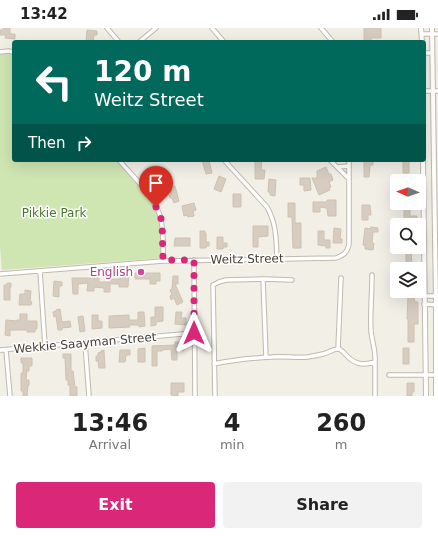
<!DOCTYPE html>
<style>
:root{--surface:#fff;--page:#f2f2f2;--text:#222;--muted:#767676;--accent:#db2777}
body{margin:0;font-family:"DejaVu Sans",sans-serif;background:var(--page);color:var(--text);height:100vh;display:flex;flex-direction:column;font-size:15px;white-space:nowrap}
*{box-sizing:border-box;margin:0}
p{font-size:13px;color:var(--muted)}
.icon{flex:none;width:22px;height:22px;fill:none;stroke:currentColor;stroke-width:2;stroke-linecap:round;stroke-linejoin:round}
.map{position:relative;height:368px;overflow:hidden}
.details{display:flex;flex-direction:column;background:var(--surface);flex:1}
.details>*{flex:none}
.hud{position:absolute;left:12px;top:12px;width:414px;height:122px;border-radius:4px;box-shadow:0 4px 16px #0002;background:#00695c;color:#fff;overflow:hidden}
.needle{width:26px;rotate:272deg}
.controls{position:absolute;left:390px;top:146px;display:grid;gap:8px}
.controls a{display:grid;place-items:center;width:36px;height:36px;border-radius:4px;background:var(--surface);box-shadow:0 4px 16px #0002;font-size:20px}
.pin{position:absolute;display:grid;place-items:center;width:34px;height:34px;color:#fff;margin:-41px -17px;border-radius:50% 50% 50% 0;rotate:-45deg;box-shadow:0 0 4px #0007}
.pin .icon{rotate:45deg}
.me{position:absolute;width:44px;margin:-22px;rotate:0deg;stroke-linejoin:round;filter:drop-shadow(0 0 3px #0008)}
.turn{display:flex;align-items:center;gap:14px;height:84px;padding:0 16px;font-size:18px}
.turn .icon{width:52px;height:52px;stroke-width:2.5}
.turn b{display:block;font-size:28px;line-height:34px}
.then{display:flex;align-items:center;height:38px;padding:0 16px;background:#0003;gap:8px;font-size:15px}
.eta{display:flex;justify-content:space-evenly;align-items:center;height:68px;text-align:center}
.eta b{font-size:24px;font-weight:800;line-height:28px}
.button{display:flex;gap:8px;margin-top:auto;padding:8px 16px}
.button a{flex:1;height:46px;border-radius:4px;background:var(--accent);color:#fff;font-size:16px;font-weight:800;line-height:46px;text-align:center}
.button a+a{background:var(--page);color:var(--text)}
.status{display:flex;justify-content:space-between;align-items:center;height:28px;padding:0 20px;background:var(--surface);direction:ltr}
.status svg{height:11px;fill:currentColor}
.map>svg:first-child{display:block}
.green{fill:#cfe5b2}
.building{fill:#d6cdc0;stroke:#cec2b1}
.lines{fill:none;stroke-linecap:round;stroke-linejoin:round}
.minor-casing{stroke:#c0b9ad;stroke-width:5.5}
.tertiary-casing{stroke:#c0b9ad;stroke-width:6}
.minor{stroke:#fff;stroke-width:3.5}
.tertiary{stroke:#fff;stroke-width:4}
.route{stroke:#db2777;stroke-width:7;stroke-dasharray:0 12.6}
.hotel-dot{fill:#d1479c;stroke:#fff;stroke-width:1.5}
.labels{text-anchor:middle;stroke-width:3;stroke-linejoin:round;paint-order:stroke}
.park-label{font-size:12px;fill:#49742d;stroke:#fff}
.street-label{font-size:12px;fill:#453f36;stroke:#fff}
.hotel-label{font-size:12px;fill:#b23c85;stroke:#fff;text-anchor:end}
</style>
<div class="status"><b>13:42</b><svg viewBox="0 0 49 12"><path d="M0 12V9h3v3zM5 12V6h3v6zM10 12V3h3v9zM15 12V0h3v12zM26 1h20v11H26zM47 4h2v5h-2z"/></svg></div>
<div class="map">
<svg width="438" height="368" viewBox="0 0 438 368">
<rect width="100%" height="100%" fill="#f2efe7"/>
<!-- green -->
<path class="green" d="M0,23L14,24V132H117L151,172L161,192L163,230L2,242L0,218Z"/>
<!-- building -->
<path class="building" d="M3,0H10V6H15V11L5,10L6,7H0V2H3Z
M364,0H381V10H371V14H364Z
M87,2L97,3V7H94L93,14H86Z
M202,132H209L212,145L206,146Z
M255,132H262L261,142H265L264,151H255Z
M403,132H409V145H403Z
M364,133H373V137H370L369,149H364Z
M326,139L329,146H331L333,152L329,154L331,159L329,160L330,162L319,167L312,150H317V143Z
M159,140L165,141L160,158L156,157L157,154H155Z
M219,148L226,151L221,164L214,161Z
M300,150H310L311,162L304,163V157H300Z
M269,151L276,152L275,168L270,167V164H268Z
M175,158L179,173L174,175L172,170H170L169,167H171L169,159Z
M233,166H241V179H233Z
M327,172H336V188H328L327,180L320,179V184H313V174H327Z
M194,175L196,182L193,183L194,188L188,189L187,187L184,188L182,178Z
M288,175H295V195H301V220H293L292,189H288Z
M362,177H370L371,187H368V192H362Z
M404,179H410V188H417V197L401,196V192H404Z
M253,198H268V208L258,209V219H253Z
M371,199L378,200V204H373L372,215H374L373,222L365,221V217H363L365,200L370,201Z
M334,200L341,201L340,211H342V215H333Z
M200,203H205V205H206V214H209V218H206V220H200Z
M318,203H324V212H330V220H326V218L318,217Z
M217,209H223V215H227V219H223V221H217Z
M175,210H190V218H174Z
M406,219H411L412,241H406Z
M120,245H129L128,259H119V256H111V251H120Z
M135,245H160V253H156V256H150V251H135Z
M91,248L99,249V254H110V264H104V260L94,259V263H87L88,255L78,256V266H73L72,250H91Z
M173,248H178V256H175L183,274L177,277L174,270L171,272L170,268L172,267L170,262L172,261Z
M54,253L62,254V258H59V269L53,268Z
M7,255H11V259H10V272H4V257H7Z
M25,262L31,263L30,273L32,274L31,277H19L20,266H25Z
M400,263H411V270H414L415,274H418V296H414V314H408V291H407L408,268H400Z
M155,279H163V293L156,294V297L151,298V289H155Z
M60,281L62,294L70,293L71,299L62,300V302H58L56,288L54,289L53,284L56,283V282Z
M138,284H144L145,298L139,299V297H129L130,299L109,300V288L129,287V292H138Z
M176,284H182L181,290H186V297L175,296Z
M20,286H27V293H37V301H35V304H27V302H10V308L5,307L6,292L17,293V292H20Z
M92,287H98V293H102V300L92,301Z
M83,288L85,303L80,304L78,289Z
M175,314H179L180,318H183L184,322L177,323V332H172L171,321L162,322V323H157V338H152V318L175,317Z
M145,320V334H138V321Z
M403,320H409V336H403Z
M104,322L105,340H99L98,333H96V328H98V325L101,324V323Z
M120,322H130V327H126L125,334H119Z
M63,326H71V343H73L75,359H77V368H70V357H68V352H66L65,330H63Z
M21,330H32V338H29V343H27L26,352H29V357H28L27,368H23V363H21V345H23V335H21Z
M171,355H184V364H178V368L171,367Z
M407,355H414V364H412V368H407Z"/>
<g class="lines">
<defs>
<path id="minor" d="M107,0L119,14
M212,0L224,14
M321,0L333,14
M422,6H438
M139,14L156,0
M0,24L8,23L14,24
M424,25H432
M424,63H438
M119,132C133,149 157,170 161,192C164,205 163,220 163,233
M224,132L267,179C277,197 276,212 277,231
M330,132L349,151
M337,139L349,138
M194,232L195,368
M40,243L45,318
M0,246L163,233L336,230C344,227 347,225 349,216V132
M263,251L266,329
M425,268H438
M424,276L438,277
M85,315L89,368
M338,321L341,250
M0,322L194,305
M6,322L10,368
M375,334V368
M214,336C233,332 252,330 272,329C284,328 296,330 308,329C313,328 319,327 323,326C328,325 333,321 338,321C341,321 343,324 345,326C354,336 362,338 375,334C376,323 372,314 371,303C370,285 372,266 372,247
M389,347H436
M215,368L213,257L219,254L226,252L265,251L292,252"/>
<path id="tertiary" d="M421,0L422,14
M432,0L436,277V368
M423,132L426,368"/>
</defs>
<!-- minor casing -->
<use href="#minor" class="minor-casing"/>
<!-- tertiary casing -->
<use href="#tertiary" class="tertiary-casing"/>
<!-- minor -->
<use href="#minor" class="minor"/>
<!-- tertiary -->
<use href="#tertiary" class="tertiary"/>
</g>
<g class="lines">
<!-- route -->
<path class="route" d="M156,179L162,193L163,232H194V305"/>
</g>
<!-- markers -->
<circle class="hotel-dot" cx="141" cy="244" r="4"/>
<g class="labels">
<!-- park labels -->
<g class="park-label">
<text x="54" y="189">Pikkie Park</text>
</g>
<!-- street labels -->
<g class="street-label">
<text transform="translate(247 231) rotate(-1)" y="4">Weitz Street</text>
<text transform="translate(85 315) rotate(-5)" y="4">Wekkie Saayman Street</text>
</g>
<!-- hotel labels -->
<g class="hotel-label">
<text x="133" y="248">English</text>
</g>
</g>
</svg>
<div class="controls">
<a><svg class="needle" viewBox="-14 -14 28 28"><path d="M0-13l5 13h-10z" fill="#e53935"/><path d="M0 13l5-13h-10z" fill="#767676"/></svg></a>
<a><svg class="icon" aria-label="search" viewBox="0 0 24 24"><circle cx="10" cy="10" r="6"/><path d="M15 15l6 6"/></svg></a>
<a><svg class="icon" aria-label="layers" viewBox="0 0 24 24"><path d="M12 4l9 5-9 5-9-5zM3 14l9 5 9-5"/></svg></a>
</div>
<div class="pin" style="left:156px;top:179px;background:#d93025"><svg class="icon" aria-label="arrive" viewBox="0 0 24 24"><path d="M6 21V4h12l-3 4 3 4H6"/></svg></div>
<svg class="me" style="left:194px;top:305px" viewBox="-20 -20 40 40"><path d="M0-17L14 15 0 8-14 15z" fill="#db2777" stroke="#fff" stroke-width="4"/></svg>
<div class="hud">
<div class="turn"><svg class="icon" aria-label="left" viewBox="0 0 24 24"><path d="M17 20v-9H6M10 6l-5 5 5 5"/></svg><div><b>120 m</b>Weitz Street</div></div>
<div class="then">Then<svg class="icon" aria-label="right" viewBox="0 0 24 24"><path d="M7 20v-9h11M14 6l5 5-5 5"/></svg></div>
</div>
</div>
<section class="details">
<div class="eta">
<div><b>13:46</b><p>Arrival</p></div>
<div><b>4</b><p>min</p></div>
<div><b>260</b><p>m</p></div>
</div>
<div class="button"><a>Exit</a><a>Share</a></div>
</section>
